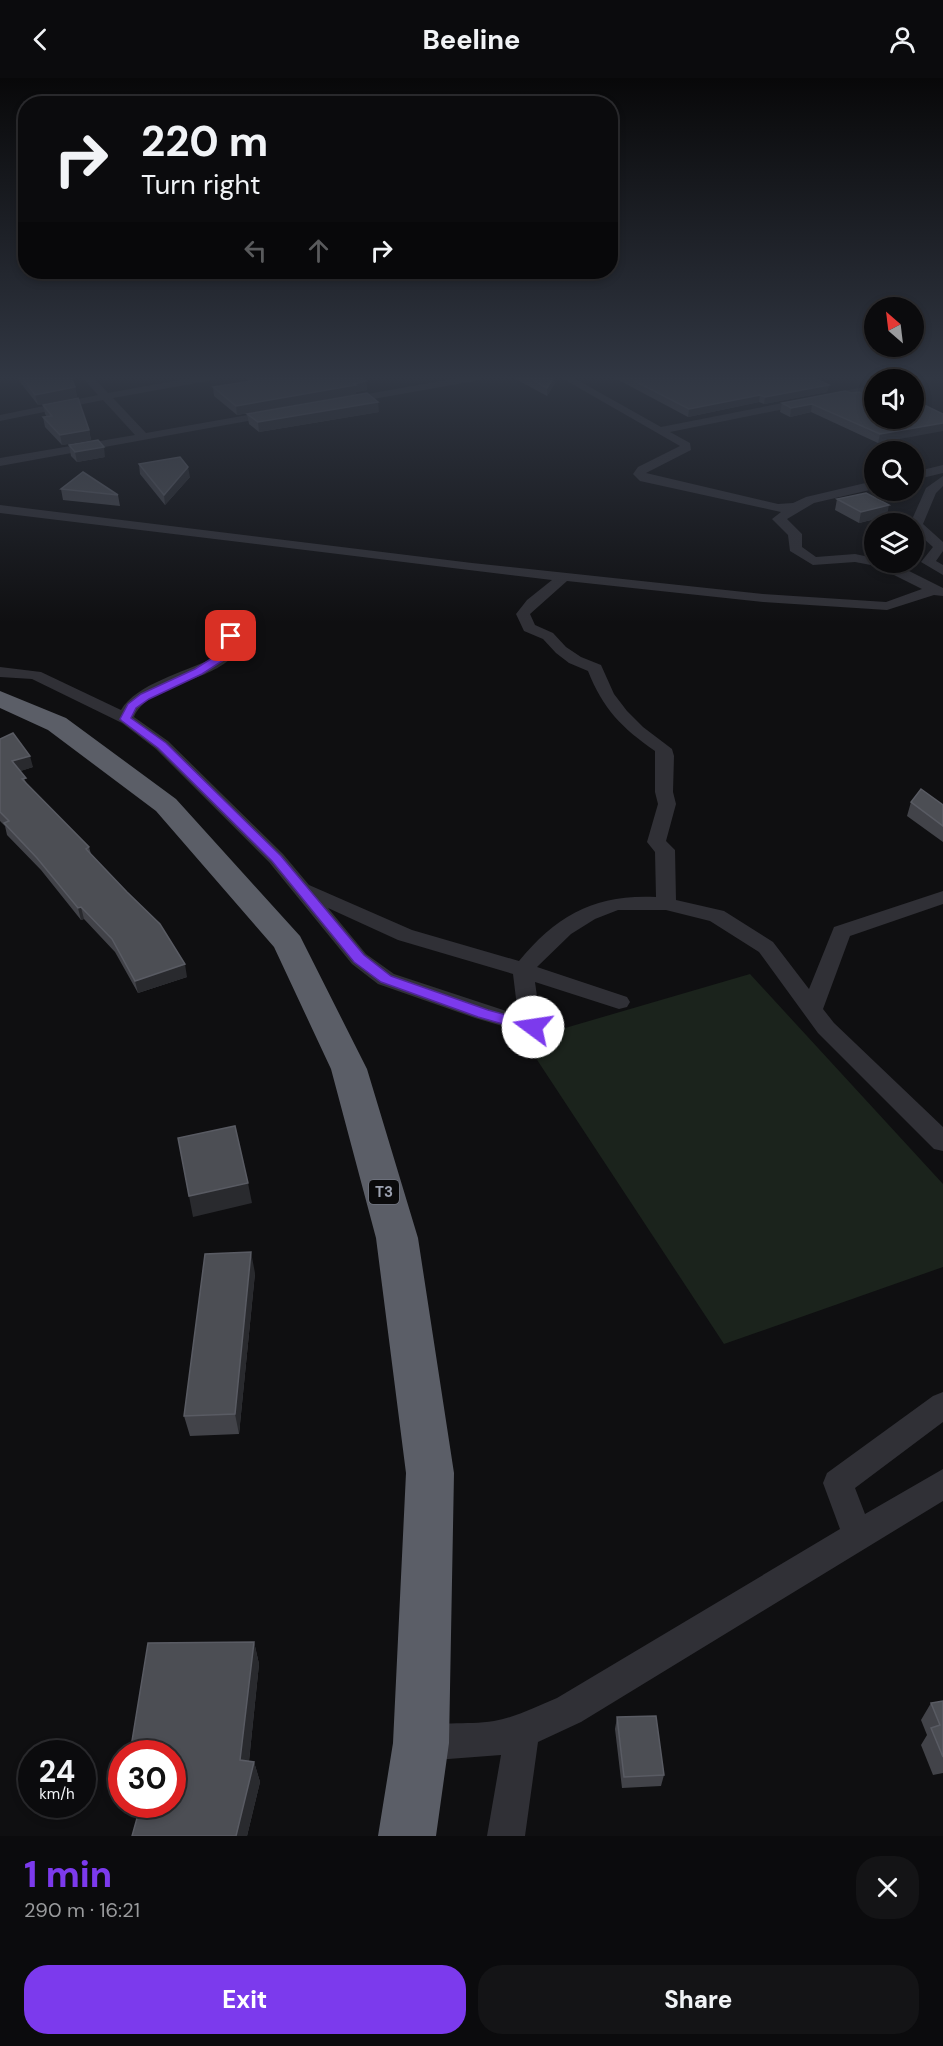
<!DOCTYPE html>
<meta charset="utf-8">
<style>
:root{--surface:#0b0b0d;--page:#141416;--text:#f1f3f6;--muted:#9a9b9d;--line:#2b2b2e;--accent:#7c3aed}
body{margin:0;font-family:"DM Sans",sans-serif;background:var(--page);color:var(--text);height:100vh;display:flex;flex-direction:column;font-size:22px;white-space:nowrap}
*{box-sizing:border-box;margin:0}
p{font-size:20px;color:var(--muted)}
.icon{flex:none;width:33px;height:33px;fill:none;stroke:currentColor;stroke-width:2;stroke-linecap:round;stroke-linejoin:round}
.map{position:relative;height:1758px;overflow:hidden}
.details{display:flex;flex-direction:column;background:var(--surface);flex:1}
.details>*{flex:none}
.hud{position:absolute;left:18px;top:18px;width:600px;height:183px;border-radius:24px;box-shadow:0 3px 9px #0003,0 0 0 2px var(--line);background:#0b0b0d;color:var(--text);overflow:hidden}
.needle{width:39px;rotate:332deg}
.tools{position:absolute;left:864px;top:219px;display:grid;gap:12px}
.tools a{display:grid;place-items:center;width:60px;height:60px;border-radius:50%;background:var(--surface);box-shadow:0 3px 9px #0003,0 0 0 2px var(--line);font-size:30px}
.speed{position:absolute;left:18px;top:1662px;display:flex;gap:12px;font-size:30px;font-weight:700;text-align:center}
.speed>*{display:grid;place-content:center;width:78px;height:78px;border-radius:50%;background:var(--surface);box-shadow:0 3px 9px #0003,0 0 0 2px var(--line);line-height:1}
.speed small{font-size:15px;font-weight:400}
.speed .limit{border:9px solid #d22;background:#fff;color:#111}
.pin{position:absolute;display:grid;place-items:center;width:51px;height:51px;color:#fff;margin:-26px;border-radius:12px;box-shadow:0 3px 9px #0006}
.me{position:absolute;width:66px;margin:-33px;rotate:284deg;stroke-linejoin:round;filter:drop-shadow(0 0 4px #0008)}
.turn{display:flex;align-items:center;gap:21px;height:126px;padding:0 24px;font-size:27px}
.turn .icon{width:78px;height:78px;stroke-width:2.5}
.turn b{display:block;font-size:42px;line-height:51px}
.lanes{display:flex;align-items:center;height:57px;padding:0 24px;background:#0003;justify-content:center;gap:30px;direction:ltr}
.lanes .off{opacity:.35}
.round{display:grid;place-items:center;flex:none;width:63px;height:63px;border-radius:24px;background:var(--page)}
.headline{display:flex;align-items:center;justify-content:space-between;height:102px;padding:0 24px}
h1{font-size:36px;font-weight:800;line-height:45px;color:var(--accent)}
.cta{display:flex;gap:12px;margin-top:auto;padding:12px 24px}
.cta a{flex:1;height:69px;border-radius:24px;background:var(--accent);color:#fff;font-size:24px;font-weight:800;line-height:69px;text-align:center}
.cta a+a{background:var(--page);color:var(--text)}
header{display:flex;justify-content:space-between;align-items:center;height:78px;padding:0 24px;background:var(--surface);font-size:27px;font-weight:800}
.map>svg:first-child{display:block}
.green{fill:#1b231c}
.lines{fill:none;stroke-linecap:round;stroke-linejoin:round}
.street{fill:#303036;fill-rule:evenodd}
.highway{fill:#5b5e67;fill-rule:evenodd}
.wall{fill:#424349}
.shaded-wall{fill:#292a2e}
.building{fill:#4c4e54;stroke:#595b63;stroke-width:1.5}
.route{fill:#7c3aed;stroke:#51269a;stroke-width:1.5}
.labels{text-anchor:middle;stroke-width:5;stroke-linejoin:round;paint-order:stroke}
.shield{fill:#0a0a0b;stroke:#727681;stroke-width:1.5}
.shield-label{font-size:15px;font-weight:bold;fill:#9ea4b3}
</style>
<header><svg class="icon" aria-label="back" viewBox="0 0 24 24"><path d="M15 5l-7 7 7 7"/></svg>Beeline<svg class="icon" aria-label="person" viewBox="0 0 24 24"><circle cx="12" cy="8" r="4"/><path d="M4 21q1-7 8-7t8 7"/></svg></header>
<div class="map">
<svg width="943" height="1758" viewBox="0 0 943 1758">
<rect width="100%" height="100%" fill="#0f0f11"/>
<!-- green -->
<path class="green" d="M750,896L943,1106V1189L724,1266L524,962Z"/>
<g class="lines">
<!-- street -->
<path class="street" d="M82,299H93L108,315L196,299H218L213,302L113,320L146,355L276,332L282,335L276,338L0,388V380L135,357L103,322L0,343V337L98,317Z
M463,299H485L480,302L345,326L340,323L345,320Z
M560,299H572L661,349L874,307V313L670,354L690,365L691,372L646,395L778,426L793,425L806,419L874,403V411L814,425L787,441L802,456V469L816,479L855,476L874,480V484H891L943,510V518L934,517L887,532L763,524L567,503L530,536L535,547L553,555L566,569L581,579L601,587L614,616L627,633L643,649L672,671L674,678L673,714L676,726L666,763L675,772L676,822L724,833L773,864L809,911L834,849L943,813V826L850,858L823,931L834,945L943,1049V1073L934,1071L818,955L759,874L710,843L666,832H618L595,841L571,856L537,889L627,919L630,924L627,929L619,931L535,904L540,940L544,949L541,954L533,957L475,940L378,906L352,886L269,784L156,671L122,645L32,601L0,599V589L41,594L121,632C136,606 185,594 211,581L220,573L229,551H239L242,554C238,563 237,573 231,580C207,604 148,607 134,639L168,663L283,776L309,807L412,852L519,883C557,837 595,816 656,819L655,774L647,764L658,726L655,714V673C622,650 603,631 588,593L569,585L556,575L543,561L524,553L516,536L527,522L552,502L0,435V427L472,485L763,516L886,524L922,511L876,488L855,484L813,487L790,473L788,457L772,441L781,434L640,403L633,396L638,389L680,368ZM328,830L398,862L513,896L518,937L394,896L366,876Z
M919,299H939L914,306V302H910Z
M943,387V395L914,402V394Z
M943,398V408L936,415L923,446L943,464V473L936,483L943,487V497L921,484L933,469L914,452V446H910L926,410Z
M943,1314V1344L855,1410L865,1436L943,1391V1423L581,1644L538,1664L525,1758H487L501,1677L422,1683L410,1677L404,1665L410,1653C436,1641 466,1648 494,1643C516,1639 536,1629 557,1620L840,1451L823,1405L827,1395L933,1318Z"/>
<!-- highway -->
<path class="highway" d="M0,613L66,640L176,721L300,858L367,991L418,1160L454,1395L449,1665L436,1758H378L393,1665L406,1395L376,1160L331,991L274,869L156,733L48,652L0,630Z"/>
</g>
<!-- wall -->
<path class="wall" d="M16,299H70L75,309L77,319L38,327Z
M243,299H359L366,303L367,312L356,314V316L237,337L214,318L213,309L249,303Z
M512,299H555V305L547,318Z
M613,299H812L829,307L827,314L764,326L759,324L688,339Z
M845,313L874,340L943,336L878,365L811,334L790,339L780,334L782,325Z
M43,327L89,352L91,362L62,367L45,349L43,339H47L45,336Z
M379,334L259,354L249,346L247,336Z
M69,367L105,379L77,384L71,378Z
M139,386L190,399L165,427L140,396Z
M61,411L118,417L120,428L63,422Z
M837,421L887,438L859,445L835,432Z
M0,661L33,689L20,693L27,706L89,769L91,776L187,899L138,915L115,874L84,841L81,842L41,792L7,757L5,748L0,743Z
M911,724L943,727V764L907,738Z
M255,1195L239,1356L190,1358L184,1338Z
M254,1564L259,1586L249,1683L254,1684L260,1704L247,1758H132L172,1676H137L132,1663Z
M943,1623V1695L933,1697L921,1667L927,1657L921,1642L931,1625Z
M617,1639L664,1697L661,1708L622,1710L615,1651Z"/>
<!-- shaded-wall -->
<path class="shaded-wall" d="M554,299H555V305L547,318V310Z
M366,303L367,312L356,314V316L237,337L236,328Z
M829,307L827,314L764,326L765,319Z
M75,309L77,319L38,327L35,317Z
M760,317L759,324L688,339L689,331Z
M378,324L379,334L259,354L258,344Z
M812,326L811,334L790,339L791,330Z
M943,345V353L878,365L880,356Z
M89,352L91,362L62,367L60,357Z
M104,369L105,379L77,384L75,374Z
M188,389L190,399L165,427L164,417Z
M889,427L887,438L859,445L861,434Z
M30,678L33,689L15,695L12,683Z
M81,829L84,841L81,842L78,830Z
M185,886L187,899L138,915L135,903Z
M248,1105L252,1125L193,1139L189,1118Z
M251,1174L255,1195L239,1356L235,1336Z
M254,1564L259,1586L247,1702L240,1682Z
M254,1684L260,1704L247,1758H236Z"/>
<!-- building -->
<path class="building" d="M22,299H70L72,301L75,309L35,317Z
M253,299H359L366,303L354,306L356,307L236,328L213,309L257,302Z
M528,299H554L547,310Z
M627,299H812L829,307L765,319L760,317L689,331Z
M845,313L851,315L859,314L874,321V340H914V324L916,323L943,336V345L880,356L812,326L791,330L782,325Z
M367,315L378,324L258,344L247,336Z
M78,320L89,352L60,357L43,339L52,338L43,327Z
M98,362L104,369L75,374L69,367Z
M180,379L188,389L164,417L139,386Z
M83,394L118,417L61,411Z
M866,415L889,427L861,434L837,421Z
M13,655L30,678L12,683L26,700L22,701L89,769L86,771L127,814L160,846L185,886L135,903L112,861L81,829L78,830L37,780L4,745L9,743L0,734V661Z
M921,711L943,727V748L911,724Z
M235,1048L248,1105L189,1118L178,1060Z
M251,1174L235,1336L184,1338L205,1176Z
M254,1564L240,1682L254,1684L236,1758H132L141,1726H172V1676H155L159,1663H132L148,1565Z
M943,1623V1679L931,1650L940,1647L931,1625Z
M656,1638L664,1697L624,1699L617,1639Z"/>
<!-- sky -->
<linearGradient id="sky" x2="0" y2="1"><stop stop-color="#080809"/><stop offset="0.55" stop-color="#313743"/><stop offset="1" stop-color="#313743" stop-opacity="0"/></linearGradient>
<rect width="943" height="545" fill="url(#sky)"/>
<!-- route -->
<path class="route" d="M228,556L236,558L230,578L202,596L149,621L136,630L131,640L166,665L281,778L364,877L391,898L488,932L517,940L537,941L541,949L539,953L533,954L527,950H517L478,939L381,904L354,884L272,783L158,670L122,643L120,641L128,626L141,616L195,591L222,574Z"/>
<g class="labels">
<!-- shield labels -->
<rect class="shield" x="369" y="1102" width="30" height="24" rx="4.5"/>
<g class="shield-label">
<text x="384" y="1119">T3</text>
</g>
</g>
</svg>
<div class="tools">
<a><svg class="needle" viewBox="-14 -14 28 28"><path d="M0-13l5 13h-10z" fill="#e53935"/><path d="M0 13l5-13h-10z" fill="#9a9b9d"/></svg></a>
<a><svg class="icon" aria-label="sound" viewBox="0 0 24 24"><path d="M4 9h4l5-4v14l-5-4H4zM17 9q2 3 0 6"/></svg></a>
<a><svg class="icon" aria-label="search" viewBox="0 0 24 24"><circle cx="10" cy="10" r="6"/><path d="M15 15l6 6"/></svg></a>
<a><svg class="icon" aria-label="layers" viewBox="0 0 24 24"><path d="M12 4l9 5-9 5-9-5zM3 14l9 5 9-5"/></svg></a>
</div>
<div class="speed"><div>24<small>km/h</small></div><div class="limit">30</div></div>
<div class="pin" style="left:231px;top:558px;background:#d93025"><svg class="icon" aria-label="arrive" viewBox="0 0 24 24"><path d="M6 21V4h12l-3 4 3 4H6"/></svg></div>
<svg class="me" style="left:533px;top:949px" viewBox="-20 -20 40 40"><circle r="19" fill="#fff"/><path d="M0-13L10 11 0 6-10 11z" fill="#7c3aed"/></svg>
<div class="hud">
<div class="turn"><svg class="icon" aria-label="right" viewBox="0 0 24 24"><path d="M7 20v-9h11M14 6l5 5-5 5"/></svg><div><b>220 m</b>Turn right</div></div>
<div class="lanes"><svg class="icon off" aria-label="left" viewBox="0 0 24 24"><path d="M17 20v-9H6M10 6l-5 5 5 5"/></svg><svg class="icon off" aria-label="ahead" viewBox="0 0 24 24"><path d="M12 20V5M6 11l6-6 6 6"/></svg><svg class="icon" aria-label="right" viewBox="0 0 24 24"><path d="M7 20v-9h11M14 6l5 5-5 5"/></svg></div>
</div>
</div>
<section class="details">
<div class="headline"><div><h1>1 min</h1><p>290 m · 16:21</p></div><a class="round"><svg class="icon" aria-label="close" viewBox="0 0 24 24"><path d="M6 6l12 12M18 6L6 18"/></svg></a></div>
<div class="cta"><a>Exit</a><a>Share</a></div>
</section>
